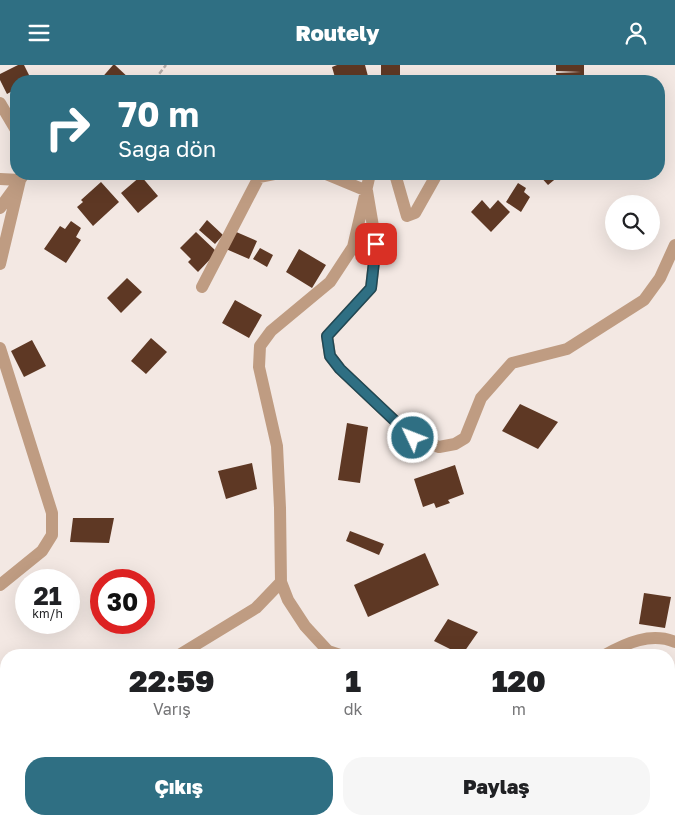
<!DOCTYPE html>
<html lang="tr">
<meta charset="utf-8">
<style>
:root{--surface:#fff;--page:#f6f6f6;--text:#202124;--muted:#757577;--accent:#2f6f83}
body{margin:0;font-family:"Golos Text",sans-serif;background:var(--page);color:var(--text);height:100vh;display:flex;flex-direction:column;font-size:19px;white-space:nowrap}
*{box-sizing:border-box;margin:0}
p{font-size:16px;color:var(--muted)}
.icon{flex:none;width:28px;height:28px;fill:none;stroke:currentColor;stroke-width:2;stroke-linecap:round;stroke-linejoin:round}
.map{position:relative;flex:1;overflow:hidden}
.sheet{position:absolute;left:0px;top:584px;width:675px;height:176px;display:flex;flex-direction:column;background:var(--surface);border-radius:20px 20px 0 0;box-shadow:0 5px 20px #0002}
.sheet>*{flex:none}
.guide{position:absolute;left:10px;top:10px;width:655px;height:105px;border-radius:20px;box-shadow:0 5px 20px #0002;background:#2f6f83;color:#fff;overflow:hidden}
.fabs{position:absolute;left:605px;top:130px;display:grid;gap:10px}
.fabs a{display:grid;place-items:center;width:55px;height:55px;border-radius:50%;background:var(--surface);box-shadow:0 5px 20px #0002;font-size:25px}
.speed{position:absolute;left:15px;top:504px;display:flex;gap:10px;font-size:25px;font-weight:700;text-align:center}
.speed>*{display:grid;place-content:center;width:65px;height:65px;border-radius:50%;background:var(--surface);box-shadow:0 5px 20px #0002;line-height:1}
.speed small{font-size:12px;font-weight:400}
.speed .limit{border:8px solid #d22;background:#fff;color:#111}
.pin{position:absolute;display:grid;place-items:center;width:42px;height:42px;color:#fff;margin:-21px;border-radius:10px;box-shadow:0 2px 8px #0006}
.me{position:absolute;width:55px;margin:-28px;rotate:313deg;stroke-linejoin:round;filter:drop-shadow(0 0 4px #0008)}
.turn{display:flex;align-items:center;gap:18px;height:105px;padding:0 25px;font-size:22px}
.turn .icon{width:65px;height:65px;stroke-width:2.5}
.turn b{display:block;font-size:35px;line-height:42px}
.eta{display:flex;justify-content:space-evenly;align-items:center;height:85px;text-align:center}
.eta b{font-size:30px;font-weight:800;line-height:35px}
.cta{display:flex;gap:10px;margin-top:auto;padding:10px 25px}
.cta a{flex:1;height:58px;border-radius:20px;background:var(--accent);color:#fff;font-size:20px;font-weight:800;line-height:58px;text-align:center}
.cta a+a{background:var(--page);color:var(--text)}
header{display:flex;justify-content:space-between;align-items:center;height:65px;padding:0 25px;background:var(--accent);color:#fff;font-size:22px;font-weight:800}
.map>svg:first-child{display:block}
.building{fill:#5e3824}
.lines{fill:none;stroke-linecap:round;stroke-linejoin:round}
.path{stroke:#b2aaa6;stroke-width:2.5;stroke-dasharray:5 2.5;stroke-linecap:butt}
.street{stroke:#bf9c82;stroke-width:12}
.route-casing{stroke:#1f4855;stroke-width:12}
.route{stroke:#2f6f83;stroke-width:9}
</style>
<header><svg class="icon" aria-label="menu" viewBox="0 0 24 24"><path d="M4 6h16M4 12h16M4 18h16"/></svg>Routely<svg class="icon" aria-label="person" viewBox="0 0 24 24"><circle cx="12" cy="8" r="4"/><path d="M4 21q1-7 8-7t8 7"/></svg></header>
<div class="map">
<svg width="675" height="759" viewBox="0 0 675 759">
<rect width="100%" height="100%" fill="#f3e8e3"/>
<!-- building -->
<path class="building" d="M18,0H24L32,16H16V24L7,29L0,15V9Z
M113,0H115L132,16H99Z
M337,0H365L369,15L336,16L332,2Z
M381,0H400V11H381Z
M556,0H584V16H557L556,8L581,7L556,6Z
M538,109H557L559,111L548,120Z
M141,111L158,131L138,148L121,128Z
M101,117L119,137L93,161L77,142L83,137L81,135Z
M518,118L526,123L524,127L530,132L521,147L506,137Z
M482,135L490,144L498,135L510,147L491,167L471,147Z
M207,155L223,170L215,179L199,165Z
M71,156L81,163L76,172L81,175L66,198L44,184L60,161L65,164Z
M234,166L257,176L249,194L226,184Z
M196,167L217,187L198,207L188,197L191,194L180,183Z
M260,183L273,190L267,202L253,194Z
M299,184L326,200L312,223L286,207Z
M127,213L142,227L121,248L107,233Z
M235,235L262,250L249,273L222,258Z
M151,273L167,287L146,309L131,296Z
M32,275L46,301L24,312L11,286Z
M520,339L558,357L538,384L502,366Z
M347,358L368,362L360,418L338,415Z
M252,398L257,424L226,434L218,406Z
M455,400L464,429L448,435L450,438L436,443L434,438L423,442L414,414Z
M73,453H114L109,478L70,477Z
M350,466L384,479L379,490L346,476Z
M425,488L439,520L368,552L354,520Z
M644,528L671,532L665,563L639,559Z
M448,554L478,567L462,590L434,576Z"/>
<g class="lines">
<!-- path -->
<path class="path" d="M158,16L159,9L166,0"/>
<!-- street -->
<path class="street" d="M0,38L16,65
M326,109L367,126
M395,109L407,151L415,148L437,109
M0,114L20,115
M367,126L376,179L371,223L327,271L330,291L340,304L413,373L439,382L455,379L465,373L481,333L512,298L567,284L644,235L660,213L675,180
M0,143L16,121
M0,199L20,115L24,109
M202,222L259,112L274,109
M0,283L52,448V470L42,486L0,520
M179,590L256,543L281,517
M340,590L328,586L305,561L288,535L281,517L280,443L277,381L259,302L260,281L271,266L330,217L353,182L370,109
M605,590C626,578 651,567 675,577
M0,712L6,721
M27,754L31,759"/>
</g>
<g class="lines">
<defs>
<path id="route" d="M376,179L371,223L327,271L330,291L340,304L413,373"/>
</defs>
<!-- route casing -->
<use href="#route" class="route-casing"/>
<!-- route -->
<use href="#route" class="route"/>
</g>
</svg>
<div class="fabs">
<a><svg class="icon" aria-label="search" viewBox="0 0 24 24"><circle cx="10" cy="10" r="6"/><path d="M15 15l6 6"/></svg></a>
</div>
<div class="speed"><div>21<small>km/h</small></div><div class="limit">30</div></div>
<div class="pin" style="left:376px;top:179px;background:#d93025"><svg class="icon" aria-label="arrive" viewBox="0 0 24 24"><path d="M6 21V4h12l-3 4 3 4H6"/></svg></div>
<svg class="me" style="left:413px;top:373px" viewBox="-20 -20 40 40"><circle r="17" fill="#2f6f83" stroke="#fff" stroke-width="3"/><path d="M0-11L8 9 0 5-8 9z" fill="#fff"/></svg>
<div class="guide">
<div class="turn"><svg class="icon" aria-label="right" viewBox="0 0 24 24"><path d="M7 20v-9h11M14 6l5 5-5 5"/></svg><div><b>70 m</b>Sağa dön</div></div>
</div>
<section class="sheet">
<div class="eta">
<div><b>22:59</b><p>Varış</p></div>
<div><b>1</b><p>dk</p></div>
<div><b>120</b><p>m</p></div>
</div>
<div class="cta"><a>Çıkış</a><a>Paylaş</a></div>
</section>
</div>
